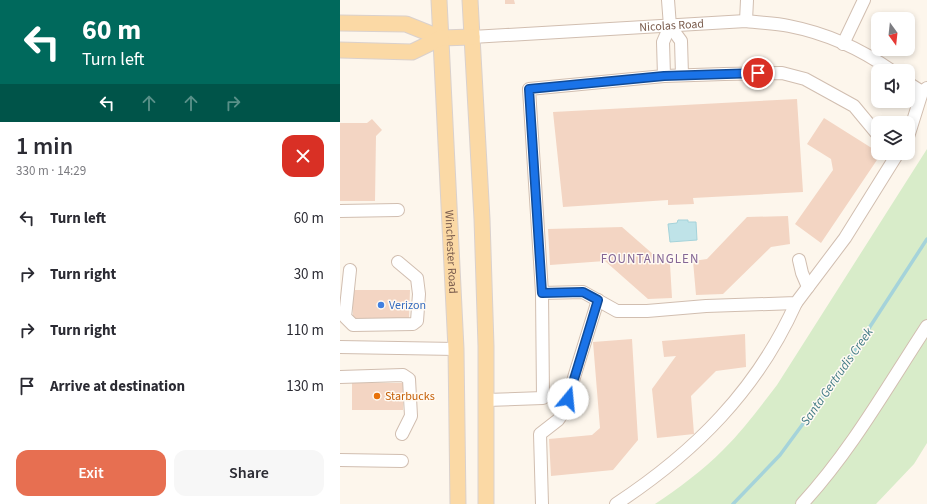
<!DOCTYPE html>
<meta charset="utf-8">
<style>
:root{--surface:#fff;--page:#f7f7f7;--text:#2b2b33;--muted:#7c7c81;--accent:#e76f51}
body{margin:0;font-family:"Source Sans 3",sans-serif;background:var(--page);color:var(--text);height:100vh;display:flex;flex-direction:column;font-size:15px;white-space:nowrap}
*{box-sizing:border-box;margin:0}
p{font-size:13px;color:var(--muted)}
.icon{flex:none;width:22px;height:22px;fill:none;stroke:currentColor;stroke-width:2;stroke-linecap:round;stroke-linejoin:round}
.map{position:relative;flex:1;overflow:hidden}
.panel{display:flex;flex-direction:column;background:var(--surface);width:340px}
.panel>*{flex:none}
.banner{background:#00695c;color:#fff;overflow:hidden}
.needle{width:26px;rotate:165deg}
.tools{position:absolute;left:531px;top:12px;display:grid;gap:8px}
.tools a{display:grid;place-items:center;width:44px;height:44px;border-radius:8px;background:var(--surface);box-shadow:0 2px 6px #0003;font-size:20px}
.pin{position:absolute;display:grid;place-items:center;width:34px;height:34px;color:#fff;margin:-17px;border:2px solid #fff;border-radius:50%;box-shadow:0 1px 4px #0007}
.me{position:absolute;width:44px;margin:-22px;rotate:17deg;stroke-linejoin:round;filter:drop-shadow(0 0 3px #0008)}
.turn{display:flex;align-items:center;gap:14px;height:84px;padding:0 16px;font-size:18px}
.turn .icon{width:52px;height:52px;stroke-width:2.5}
.turn b{display:block;font-size:28px;line-height:34px}
.lanes{display:flex;align-items:center;height:38px;padding:0 16px;background:#0003;justify-content:center;gap:20px;direction:ltr}
.lanes .off{opacity:.35}
.round{display:grid;place-items:center;flex:none;width:42px;height:42px;border-radius:12px;background:var(--page)}
.summary{display:flex;align-items:center;justify-content:space-between;height:68px;padding:0 16px}
h1{font-size:24px;font-weight:600;line-height:30px}
.button{display:flex;gap:8px;margin-top:auto;padding:8px 16px}
.button a{flex:1;height:46px;border-radius:12px;background:var(--accent);color:#fff;font-size:16px;font-weight:600;line-height:46px;text-align:center}
.button a+a{background:var(--page);color:var(--text)}
ul{padding:0;list-style:none}
li{display:flex;align-items:center;gap:12px;height:56px;padding:0 16px}
li div{flex:1}
li b{display:block;font-size:15px}
li em{font-style:normal}
main{display:flex;flex:1;min-height:0}
.map>svg:first-child{display:block}
.green{fill:#d8ecc9}
.water{fill:#bfe3e8;stroke:#a5d3da}
.lines{fill:none;stroke-linecap:round;stroke-linejoin:round}
.stream{stroke:#a5d3da;stroke-width:3.5}
.building{fill:#f3d5c3}
.minor-casing{stroke:#d1beb0;stroke-width:14}
.major-casing{stroke:#dad1cd;stroke-width:17}
.minor{stroke:#fff;stroke-width:12}
.major{stroke:#fbd9a5;stroke-width:15}
.route-casing{stroke:#114b97;stroke-width:10}
.route{stroke:#1a73e8;stroke-width:7}
.shop-dot{fill:#3f7fe0;stroke:#fffaf3;stroke-width:1.5}
.food-dot{fill:#e8710a;stroke:#fffaf3;stroke-width:1.5}
.labels{text-anchor:middle;stroke-width:3;stroke-linejoin:round;paint-order:stroke}
.street-label{font-size:12px;fill:#7a5c4d;stroke:#fffaf3}
.shop-label{font-size:12px;fill:#366cbe;stroke:#fffaf3;text-anchor:start}
.food-label{font-size:12px;fill:#c56008;stroke:#fffaf3;text-anchor:start}
.neighbourhood-label{font-size:13px;letter-spacing:1px;fill:#846695;stroke:#fffaf3}
.water-label{font-size:13px;font-style:italic;fill:#437c86;stroke:#fffaf3}
</style>
<main>
<section class="panel">
<div class="banner">
<div class="turn"><svg class="icon" aria-label="left" viewBox="0 0 24 24"><path d="M17 20v-9H6M10 6l-5 5 5 5"/></svg><div><b>60 m</b>Turn left</div></div>
<div class="lanes"><svg class="icon" aria-label="left" viewBox="0 0 24 24"><path d="M17 20v-9H6M10 6l-5 5 5 5"/></svg><svg class="icon off" aria-label="ahead" viewBox="0 0 24 24"><path d="M12 20V5M6 11l6-6 6 6"/></svg><svg class="icon off" aria-label="ahead" viewBox="0 0 24 24"><path d="M12 20V5M6 11l6-6 6 6"/></svg><svg class="icon off" aria-label="right" viewBox="0 0 24 24"><path d="M7 20v-9h11M14 6l5 5-5 5"/></svg></div>
</div>
<div class="summary"><div><h1>1 min</h1><p>330 m · 14:29</p></div><a class="round" style="background:#d93025;color:#fff"><svg class="icon" aria-label="close" viewBox="0 0 24 24"><path d="M6 6l12 12M18 6L6 18"/></svg></a></div>
<ul>
<li><svg class="icon" aria-label="left" viewBox="0 0 24 24"><path d="M17 20v-9H6M10 6l-5 5 5 5"/></svg><div><b>Turn left</b></div><em>60 m</em></li>
<li><svg class="icon" aria-label="right" viewBox="0 0 24 24"><path d="M7 20v-9h11M14 6l5 5-5 5"/></svg><div><b>Turn right</b></div><em>30 m</em></li>
<li><svg class="icon" aria-label="right" viewBox="0 0 24 24"><path d="M7 20v-9h11M14 6l5 5-5 5"/></svg><div><b>Turn right</b></div><em>110 m</em></li>
<li><svg class="icon" aria-label="arrive" viewBox="0 0 24 24"><path d="M6 21V4h12l-3 4 3 4H6"/></svg><div><b>Arrive at destination</b></div><em>130 m</em></li>
</ul>
<div class="button"><a>Exit</a><a>Share</a></div>
</section>
<div class="map">
<svg width="587" height="504" viewBox="0 0 587 504">
<rect width="100%" height="100%" fill="#fdf6ec"/>
<!-- green -->
<path class="green" d="M587,149V443L574,464L536,504H315C339,488 363,470 383,450C403,430 420,407 437,385Z"/>
<!-- water -->
<path class="water" d="M338,220H348V222H356L357,240L330,242L328,224L337,223Z"/>
<g class="lines">
<!-- stream -->
<path class="stream" d="M393,504L440,455L496,379L587,239"/>
</g>
<!-- building -->
<path class="building" d="M165,0H174L175,4H165Z
M457,99L463,192L353,198L354,204L328,205V200L223,207L213,112Z
M484,118L538,152V153L541,154L481,243L455,224L493,170L491,159L467,144Z
M32,119L42,130L36,136L35,201H0V123H27Z
M448,216L450,244L431,247L383,294L356,295L353,261L367,259L407,217Z
M282,227L322,262L330,264L332,298L308,299L265,261L210,265L208,229Z
M13,290H70L69,320H13Z
M405,334L406,367L376,371L351,396L354,434L317,438L312,389L336,356L324,357L322,341Z
M292,339L298,440L273,470L211,476L209,439L252,435L260,428L253,342Z
M12,383H63V410H12Z"/>
<g class="lines">
<defs>
<g id="minor">
<path d="M406,21L407,0"/>
<path d="M330,26L341,41L342,75"/>
<path id="s1" d="M132,37L406,21C420,23 435,23 449,26C485,33 521,49 552,71"/>
<path d="M503,44L524,0"/>
<path d="M324,76L323,42L330,26L328,0"/>
<path d="M568,83L582,92"/>
<path d="M538,135L514,106L465,79L442,73L384,74L324,76L189,89L202,293L243,292L277,311H307L366,306L456,303L505,238L558,153"/>
<path d="M568,137L582,92L587,88"/>
<path d="M0,211L58,210"/>
<path d="M459,260L462,273L468,287"/>
<path d="M10,270L5,317L13,325L73,324L77,321L79,294L77,278L58,262"/>
<path d="M0,347L116,349"/>
<path d="M0,377L63,375L69,379L71,416L62,434"/>
<path d="M146,400L203,398L202,293"/>
<path d="M0,460L62,461"/>
<path d="M202,504L200,434L218,420L223,413L258,300"/>
<path d="M276,504C355,452 417,390 456,303"/>
<path d="M462,504C511,451 547,387 587,326"/>
</g>
<g id="major">
<path id="s2" d="M99,0L116,349L118,504"/>
<path d="M130,0L142,219L146,346V504"/>
<path d="M0,23L66,24L101,38L132,37"/>
<path d="M0,50L72,52L101,38"/>
</g>
</defs>
<!-- minor casing -->
<use href="#minor" class="minor-casing"/>
<!-- major casing -->
<use href="#major" class="major-casing"/>
<!-- minor -->
<use href="#minor" class="minor"/>
<!-- major -->
<use href="#major" class="major"/>
</g>
<g class="lines">
<defs>
<path id="route" d="M228,399L258,300L243,292L202,293L189,89L324,76L418,73"/>
</defs>
<!-- route casing -->
<use href="#route" class="route-casing"/>
<!-- route -->
<use href="#route" class="route"/>
</g>
<!-- markers -->
<circle class="shop-dot" cx="41" cy="305" r="4"/>
<circle class="food-dot" cx="37" cy="396" r="4"/>
<g class="labels">
<!-- street labels -->
<g class="street-label">
<text dy="4" stroke="none"><textPath href="#s1" startOffset="200">Nicolas Road</textPath></text>
<text dy="4" stroke="none"><textPath href="#s2" startOffset="252">Winchester Road</textPath></text>
</g>
<!-- shop labels -->
<g class="shop-label">
<text x="49" y="309">Verizon</text>
</g>
<!-- food labels -->
<g class="food-label">
<text x="45" y="400">Starbucks</text>
</g>
<!-- neighbourhood labels -->
<g class="neighbourhood-label">
<text x="310" y="263">FOUNTAINGLEN</text>
</g>
<!-- water labels -->
<g class="water-label">
<text transform="translate(496 376) rotate(-55)" y="5">Santa Gertrudis Creek</text>
</g>
</g>
</svg>
<div class="tools">
<a><svg class="needle" viewBox="-14 -14 28 28"><path d="M0-13l5 13h-10z" fill="#e53935"/><path d="M0 13l5-13h-10z" fill="#7c7c81"/></svg></a>
<a><svg class="icon" aria-label="sound" viewBox="0 0 24 24"><path d="M4 9h4l5-4v14l-5-4H4zM17 9q2 3 0 6"/></svg></a>
<a><svg class="icon" aria-label="layers" viewBox="0 0 24 24"><path d="M12 4l9 5-9 5-9-5zM3 14l9 5 9-5"/></svg></a>
</div>
<div class="pin" style="left:418px;top:73px;background:#d93025"><svg class="icon" aria-label="arrive" viewBox="0 0 24 24"><path d="M6 21V4h12l-3 4 3 4H6"/></svg></div>
<svg class="me" style="left:228px;top:399px" viewBox="-20 -20 40 40"><circle r="19" fill="#fff"/><path d="M0-13L10 11 0 6-10 11z" fill="#1a73e8"/></svg>
</div>
</main>
